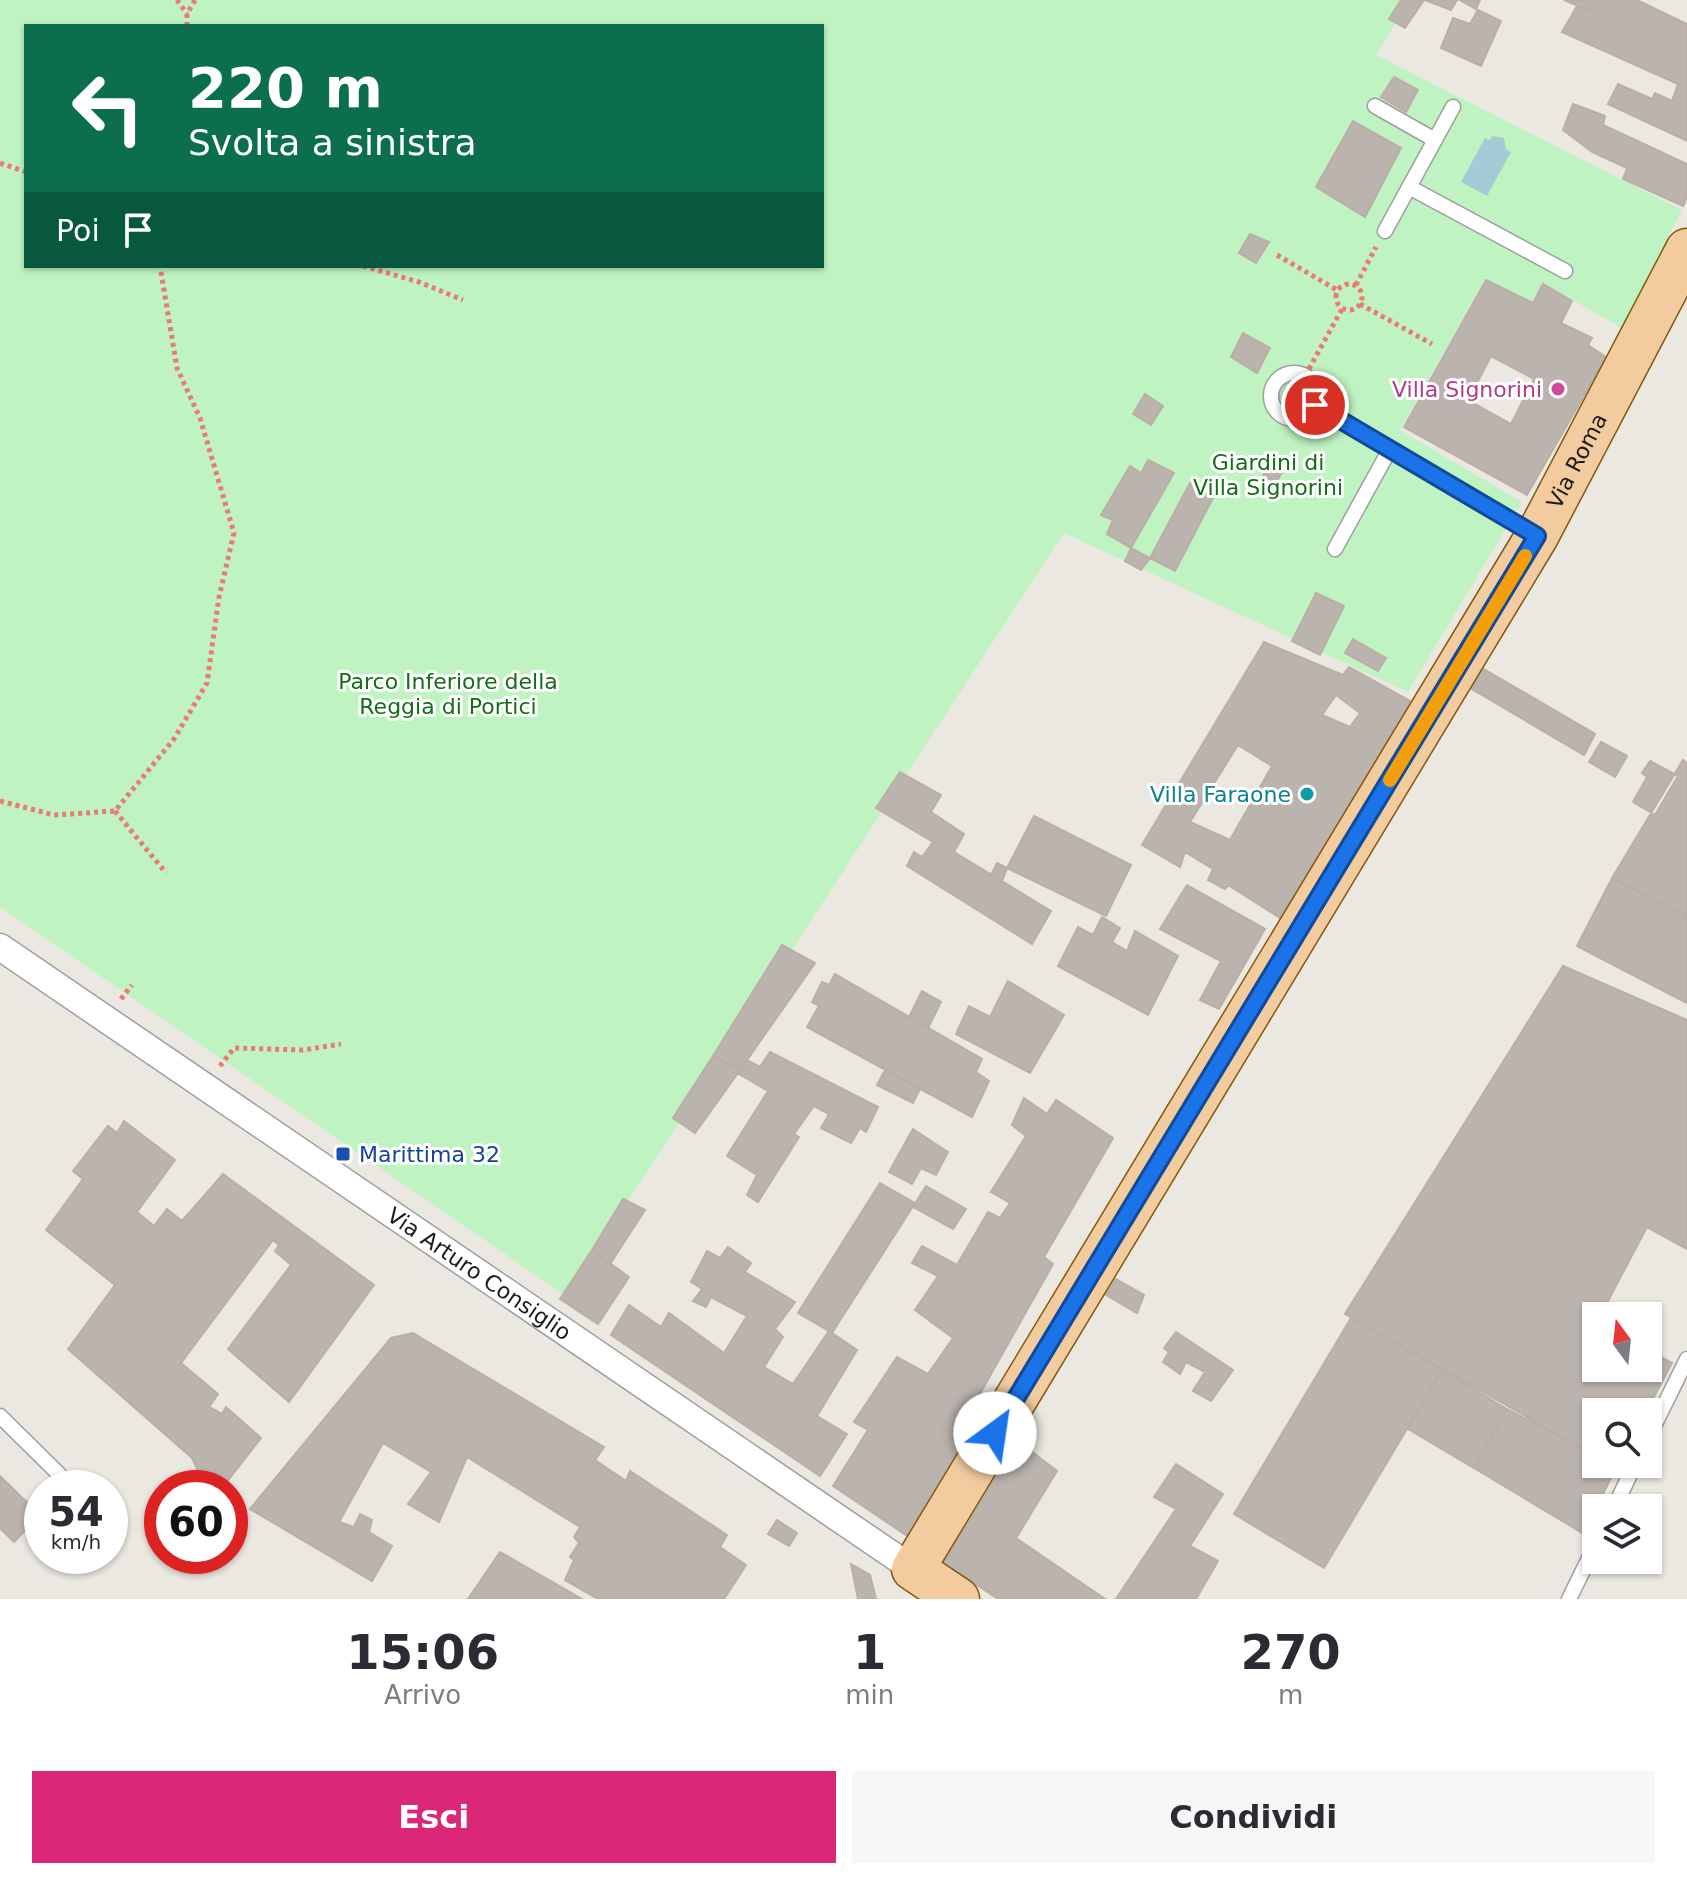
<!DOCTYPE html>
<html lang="it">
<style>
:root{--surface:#fff;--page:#f7f7f7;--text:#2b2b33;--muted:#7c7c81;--accent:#db2777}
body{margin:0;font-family:"DejaVu Sans",sans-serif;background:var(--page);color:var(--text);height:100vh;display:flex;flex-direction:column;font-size:30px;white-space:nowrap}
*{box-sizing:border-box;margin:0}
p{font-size:26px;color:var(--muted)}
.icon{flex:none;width:44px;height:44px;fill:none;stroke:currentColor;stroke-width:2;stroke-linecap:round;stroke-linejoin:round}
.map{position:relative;height:1599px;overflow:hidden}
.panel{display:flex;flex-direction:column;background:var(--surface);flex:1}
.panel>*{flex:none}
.top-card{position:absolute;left:24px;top:24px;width:800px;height:244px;border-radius:0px;box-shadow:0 2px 6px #0004;background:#0b6e4f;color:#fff;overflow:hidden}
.needle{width:52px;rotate:345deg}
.controls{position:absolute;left:1582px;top:1302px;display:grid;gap:16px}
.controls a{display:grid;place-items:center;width:80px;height:80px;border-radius:0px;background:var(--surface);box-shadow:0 2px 6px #0004;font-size:40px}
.speed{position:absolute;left:24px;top:1470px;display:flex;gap:16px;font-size:40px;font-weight:700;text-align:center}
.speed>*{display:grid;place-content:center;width:104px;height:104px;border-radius:50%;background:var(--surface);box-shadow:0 2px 6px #0004;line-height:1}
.speed small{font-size:20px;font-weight:400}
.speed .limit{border:12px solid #d22;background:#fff;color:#111}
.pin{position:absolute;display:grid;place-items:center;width:68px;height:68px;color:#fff;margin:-34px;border:4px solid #fff;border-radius:50%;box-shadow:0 2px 8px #0007}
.me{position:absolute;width:88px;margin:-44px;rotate:31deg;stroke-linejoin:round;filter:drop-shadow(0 0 6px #0008)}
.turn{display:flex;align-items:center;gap:28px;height:168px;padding:0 32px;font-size:36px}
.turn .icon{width:104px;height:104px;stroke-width:2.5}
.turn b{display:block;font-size:56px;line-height:68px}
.then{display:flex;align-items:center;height:76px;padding:0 32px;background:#0003;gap:16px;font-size:30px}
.eta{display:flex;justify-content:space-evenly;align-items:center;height:136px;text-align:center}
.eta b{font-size:48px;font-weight:800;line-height:56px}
.action{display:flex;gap:16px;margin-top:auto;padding:16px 32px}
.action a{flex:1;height:92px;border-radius:0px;background:var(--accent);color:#fff;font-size:32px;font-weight:800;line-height:92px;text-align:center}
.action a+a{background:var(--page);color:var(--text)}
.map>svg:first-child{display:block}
.park{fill:#c0f3c2;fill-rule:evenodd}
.water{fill:#a5ccd6}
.building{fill:#bbb3ae;stroke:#bbaea5;stroke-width:2;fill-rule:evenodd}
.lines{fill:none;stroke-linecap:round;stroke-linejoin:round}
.lane-casing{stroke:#9f9f9f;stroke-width:17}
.street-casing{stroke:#9f9f9f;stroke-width:29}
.primary-casing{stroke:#84590d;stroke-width:45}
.path{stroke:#ec7a71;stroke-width:5;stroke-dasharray:4 4;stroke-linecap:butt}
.lane{stroke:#fff;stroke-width:14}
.street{stroke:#fff;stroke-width:26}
.primary{stroke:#f2cb9f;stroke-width:42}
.route-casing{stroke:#114b97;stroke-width:20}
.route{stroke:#1a73e8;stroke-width:14}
.slow{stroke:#f59e0b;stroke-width:14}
.hotel-dot{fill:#d1479c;stroke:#fff;stroke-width:3}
.culture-dot{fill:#0f9aa8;stroke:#fff;stroke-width:3}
.transit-dot{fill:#1a4fb4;stroke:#fff;stroke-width:3}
.labels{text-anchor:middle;stroke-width:6;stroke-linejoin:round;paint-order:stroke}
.hotel-label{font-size:22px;fill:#b23c85;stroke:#fff;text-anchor:end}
.street-label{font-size:22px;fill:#1b1b1b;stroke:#fff}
.park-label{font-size:22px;fill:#156d19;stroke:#fff}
.culture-label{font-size:22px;fill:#0d838f;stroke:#fff;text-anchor:end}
.transit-label{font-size:22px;fill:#164399;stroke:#fff;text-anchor:start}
</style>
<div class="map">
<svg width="1687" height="1599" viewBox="0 0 1687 1599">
<rect width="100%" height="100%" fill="#ebe8e1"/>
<!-- park -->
<path class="park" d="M0,0H1410L1376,55L1682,210L1622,328L1543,283L1532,302L1485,279L1400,430L1522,502L1408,692L1064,533L566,1296L0,907ZM26,26H822V266H26Z"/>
<!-- water -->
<path class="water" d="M1493,136L1504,138L1506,149L1511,152L1487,196L1461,182L1485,138L1489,140Z"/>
<!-- building -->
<path class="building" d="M1401,0H1424L1405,28L1389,19Z
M1425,0H1457L1451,10Z
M1460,0H1480L1476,9Z
M1564,0H1600L1593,12Z
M1600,0H1637L1687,24V141L1608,104L1618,84L1652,99L1655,93L1672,101L1678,84L1562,32L1577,6L1593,12Z
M1478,10L1501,21L1481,66L1441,48L1453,18L1470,24Z
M1394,77L1418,90L1406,112L1381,97Z
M1573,104L1605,116L1603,125L1687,164V197L1683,206L1623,179L1627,168L1592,152L1563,130Z
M1353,121L1401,148L1365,217L1316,187Z
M1250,234L1269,242L1256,263L1239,253Z
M1486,280L1533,303L1543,284L1572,301L1561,323L1592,338L1588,345L1606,357L1527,495L1404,427ZM1491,356L1534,379L1511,424L1468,400Z
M1243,333L1270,348L1257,373L1231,357Z
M1145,394L1163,406L1151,425L1133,414Z
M1271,458L1286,464L1276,483L1263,475Z
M1148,460L1174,473L1131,548L1107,534L1113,520L1101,515L1130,466L1141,473Z
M1190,483L1215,494L1175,571L1150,558Z
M1131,548L1150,558L1141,570L1125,561Z
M1316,593L1344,606L1320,655L1292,641Z
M1353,639L1386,658L1378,671L1345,653Z
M1264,642L1343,675L1349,667L1412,702L1282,919L1228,885L1225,889L1208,880L1213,869L1185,852L1180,867L1142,845ZM1336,695L1360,713L1350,727L1322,715ZM1238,745L1272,766L1230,840L1190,822Z
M1482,668L1595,734L1584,755L1470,688Z
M1601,742L1627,756L1615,777L1589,762Z
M1683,760L1687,763V917L1612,878Z
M1650,761L1678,776L1655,815L1633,802L1647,777L1642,773Z
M900,772L941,795L931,812L964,834L954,852L1051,911L1032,944L907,866L914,852L922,857L933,842L876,808Z
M1034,816L1131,865L1106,916L1007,868Z
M997,863L1007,868L1002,881L991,875Z
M1612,878L1687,917V1003L1577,946Z
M1187,885L1265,929L1219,1009L1200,1000L1221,961L1160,929Z
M1102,917L1120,928L1112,942L1127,951L1135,931L1178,956L1148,1015L1058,966L1078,927L1093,935Z
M782,945L815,963L740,1070L713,1056Z
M1563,966L1687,1020V1249L1647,1227L1600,1316H1596V1368H1648V1350L1672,1363L1646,1412H1596V1456L1345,1314Z
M835,974L982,1059L976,1072L989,1081L972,1117L807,1027L819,1006L812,1002L822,982L829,985Z
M1008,981L1064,1015L1030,1073L956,1034L969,1006L990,1017Z
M922,991L941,1002L928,1028L909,1017Z
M770,1052L878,1107L866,1132L860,1128L851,1143L821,1128L829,1114L814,1106L794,1134L799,1137L758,1202L747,1195L757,1175L727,1156L768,1091L739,1074L747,1060L760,1067Z
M713,1056L740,1070L695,1133L673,1118Z
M885,1070L920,1089L913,1103L877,1085Z
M1024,1098L1047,1114L1056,1100L1113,1138L1044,1257L1053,1264L973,1406L984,1413L909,1537L833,1486L868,1430L854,1422L897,1357L928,1374L953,1338L915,1310L938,1276L912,1263L922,1246L957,1265L988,1212L1000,1218L1010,1203L991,1192L1026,1136L1012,1125Z
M124,1121L175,1160L137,1212L154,1226L167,1209L182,1221L223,1174L374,1285L289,1402L228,1349L291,1265L275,1251L279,1245L273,1240L181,1363L218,1394L209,1407L222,1414L226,1407L261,1438L222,1488H206L192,1458L68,1349L115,1285L46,1230L83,1179L73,1171L108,1126L117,1133Z
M913,1129L948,1152L936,1175L921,1168L912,1184L889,1172Z
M880,1183L915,1203L832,1333L798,1313Z
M926,1186L966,1209L953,1229L913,1207Z
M623,1199L645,1210L610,1264L592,1250Z
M728,1247L751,1263L745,1272L795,1302L775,1329L783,1337L764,1367L793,1384L829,1331L857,1350L817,1416L847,1434L820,1476L611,1335L629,1305L661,1327L669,1313L724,1353L747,1316L711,1297L706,1307L693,1301L702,1289L691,1282L707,1251L720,1258Z
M592,1250L629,1277L598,1324L560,1299Z
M1116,1279L1144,1295L1137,1313L1106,1295Z
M1351,1318L1442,1370L1324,1568L1234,1514Z
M1176,1332L1233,1370L1211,1401L1193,1391L1205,1372L1186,1362L1180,1374L1163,1362L1169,1352L1164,1348Z
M413,1333L604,1447L595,1460L626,1481L630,1471L727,1535L720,1547L746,1565L724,1599H598L565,1580L574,1560L570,1557L579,1543L574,1537L580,1527L467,1457L439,1522L408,1504L431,1472L383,1443L339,1522L354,1527L360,1514L372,1520L369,1532L392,1546L372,1581L250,1509L391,1338Z
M1442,1370L1507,1409L1474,1468L1408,1429Z
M1507,1409L1596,1456V1464L1616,1467L1584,1534L1474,1468Z
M1018,1441L1057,1471L1016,1538L1105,1599H998L944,1563Z
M1176,1464L1223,1494L1190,1546L1218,1561L1196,1599H1116L1176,1509L1154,1497Z
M0,1476L40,1515L14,1542L0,1528Z
M777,1520L797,1533L789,1546L768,1534Z
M500,1552L582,1599H468Z
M851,1564L870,1575L876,1599H858Z"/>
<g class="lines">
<defs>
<path id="lane" d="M1375,106L1435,140
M1409,187L1565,271
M1385,231L1453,107
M1271 396a23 23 0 1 1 46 0a23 23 0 1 1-46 0Z
M1315,405L1533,533
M1335,549L1390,449
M0,1416L73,1488
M1648,1438L1687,1359
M1614,1508L1635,1464
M1569,1599L1596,1544"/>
<g id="street">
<path id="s1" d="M0,947L913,1569"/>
</g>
<g id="primary">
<path id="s2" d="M958,1599L913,1569L1537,536L1687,250"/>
</g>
</defs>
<!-- lane casing -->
<use href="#lane" class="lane-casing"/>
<!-- street casing -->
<use href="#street" class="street-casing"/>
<!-- primary casing -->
<use href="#primary" class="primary-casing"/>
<!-- path -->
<path class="path" d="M177,0L187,14
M187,26V14L195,0
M0,163L26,172
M1277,255L1337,290
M363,266L419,282L463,300
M1336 297a13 13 0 1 1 26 0a13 13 0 1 1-26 0Z
M1356,285L1376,247
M1360,304L1432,344
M1305,376L1342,309
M0,801L54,815L115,811L174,739L207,683L219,597L234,533L200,418L177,368L160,266
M115,811L166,873
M121,999L132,985
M220,1066L234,1048L303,1050L341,1044"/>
<!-- lane -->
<use href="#lane" class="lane"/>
<!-- street -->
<use href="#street" class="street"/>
<!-- primary -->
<use href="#primary" class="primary"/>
</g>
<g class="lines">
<defs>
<path id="route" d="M995,1433L1537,536L1315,405"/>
</defs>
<!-- route casing -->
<use href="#route" class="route-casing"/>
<!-- route -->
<use href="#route" class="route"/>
<!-- slow -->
<path class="slow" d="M1390,780L1525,556"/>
</g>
<!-- markers -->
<circle class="hotel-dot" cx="1558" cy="389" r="8"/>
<circle class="culture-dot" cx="1307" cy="794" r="8"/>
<rect class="transit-dot" x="335" y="1146" width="16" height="16" rx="4"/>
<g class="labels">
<!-- hotel labels -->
<g class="hotel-label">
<text x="1542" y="397">Villa Signorini</text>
</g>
<!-- street labels -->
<g class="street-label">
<text dy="8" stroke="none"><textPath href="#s2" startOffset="1346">Via Roma</textPath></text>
<text dy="8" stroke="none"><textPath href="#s1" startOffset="580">Via Arturo Consiglio</textPath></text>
</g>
<!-- park labels -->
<g class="park-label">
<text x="1268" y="470">Giardini di<tspan x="1268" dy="25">Villa Signorini</tspan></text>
<text x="448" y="689">Parco Inferiore della<tspan x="448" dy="25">Reggia di Portici</tspan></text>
</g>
<!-- culture labels -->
<g class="culture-label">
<text x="1291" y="802">Villa Faraone</text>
</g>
<!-- transit labels -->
<g class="transit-label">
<text x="359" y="1162">Marittima 32</text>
</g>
</g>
</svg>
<div class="controls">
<a><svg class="needle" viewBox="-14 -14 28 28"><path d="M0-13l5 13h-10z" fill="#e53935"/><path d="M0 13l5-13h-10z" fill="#7c7c81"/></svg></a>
<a><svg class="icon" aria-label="search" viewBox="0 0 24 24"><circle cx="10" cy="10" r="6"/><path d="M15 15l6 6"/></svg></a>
<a><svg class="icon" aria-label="layers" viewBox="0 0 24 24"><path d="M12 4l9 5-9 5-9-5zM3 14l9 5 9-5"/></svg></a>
</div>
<div class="speed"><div>54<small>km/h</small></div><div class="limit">60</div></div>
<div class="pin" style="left:1315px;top:405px;background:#d93025"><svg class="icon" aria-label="arrive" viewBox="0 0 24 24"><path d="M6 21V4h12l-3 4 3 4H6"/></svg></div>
<svg class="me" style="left:995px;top:1433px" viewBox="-20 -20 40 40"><circle r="19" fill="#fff"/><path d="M0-13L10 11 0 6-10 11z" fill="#1a73e8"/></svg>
<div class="top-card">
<div class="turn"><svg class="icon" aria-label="left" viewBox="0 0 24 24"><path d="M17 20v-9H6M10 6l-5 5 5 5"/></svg><div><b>220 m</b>Svolta a sinistra</div></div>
<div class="then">Poi<svg class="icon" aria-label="arrive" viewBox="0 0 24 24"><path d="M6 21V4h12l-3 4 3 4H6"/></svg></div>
</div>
</div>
<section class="panel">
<div class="eta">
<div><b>15:06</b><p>Arrivo</p></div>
<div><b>1</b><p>min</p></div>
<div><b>270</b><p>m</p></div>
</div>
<div class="action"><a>Esci</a><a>Condividi</a></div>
</section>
